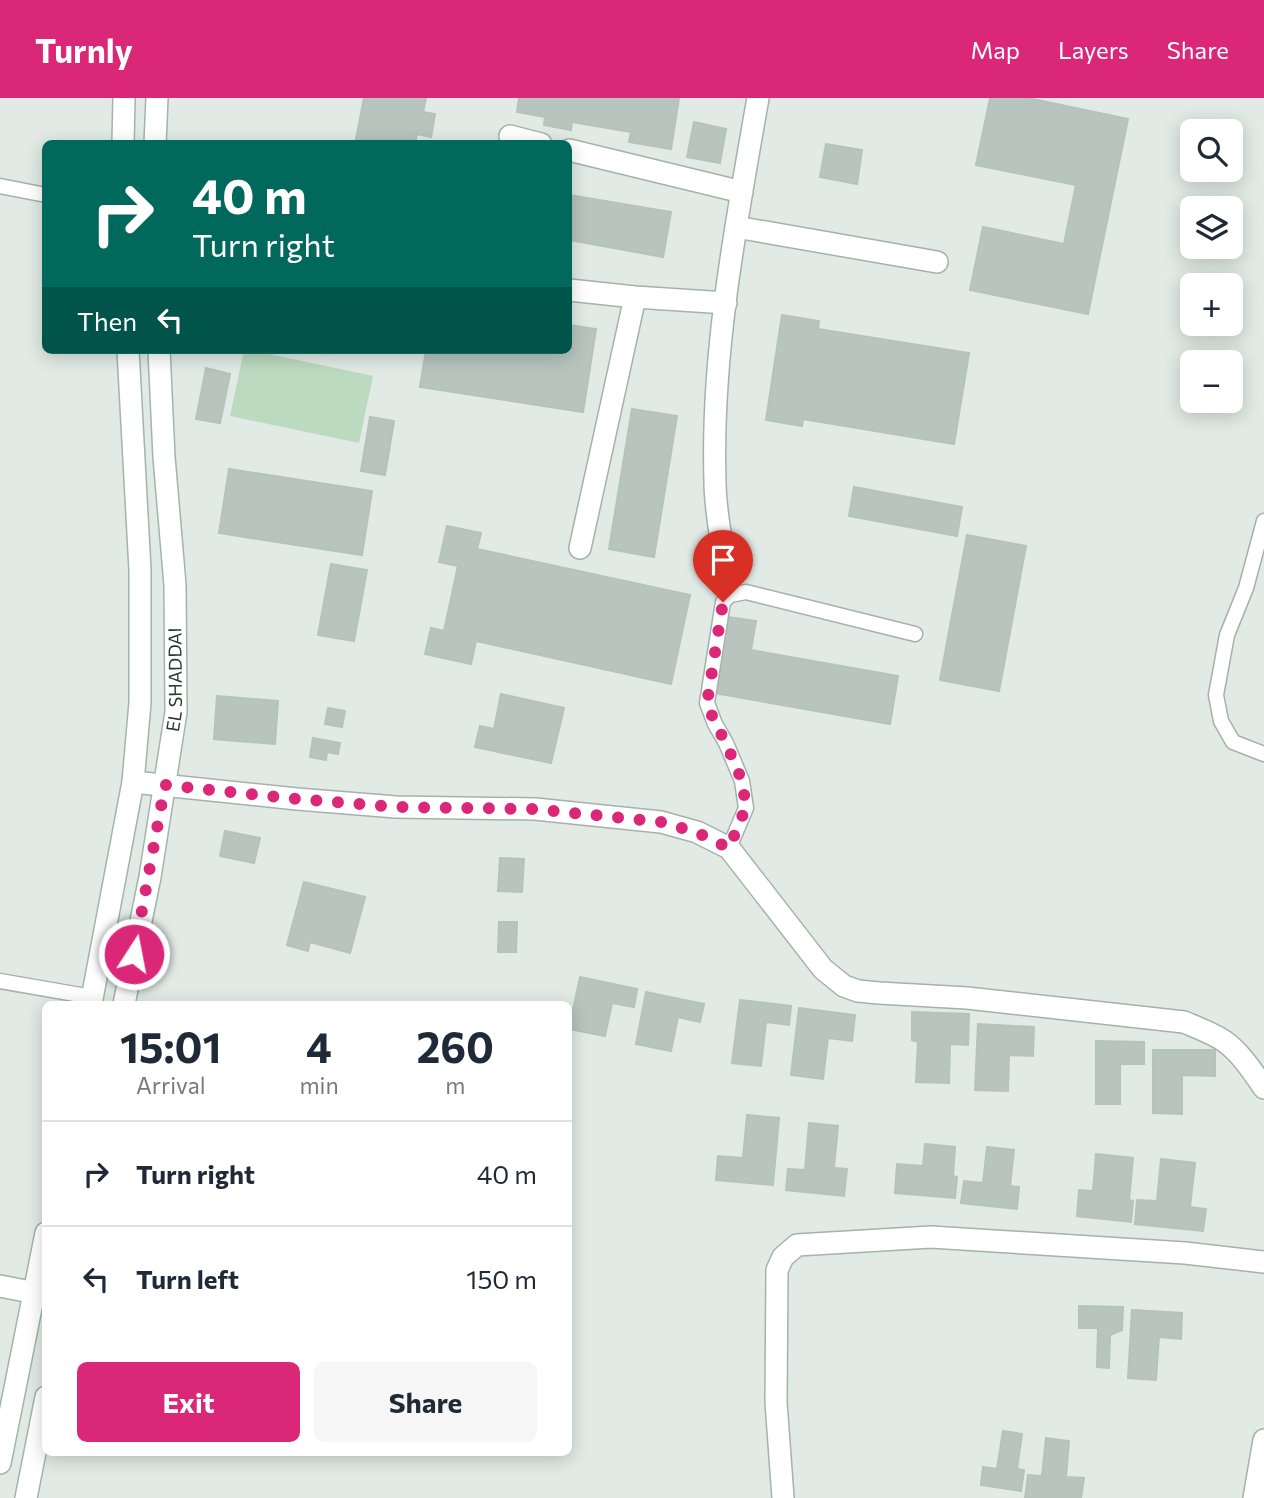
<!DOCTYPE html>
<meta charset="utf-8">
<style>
:root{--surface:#fff;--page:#f6f6f7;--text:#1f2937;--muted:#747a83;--line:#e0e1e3;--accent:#db2777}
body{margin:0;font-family:Commissioner,sans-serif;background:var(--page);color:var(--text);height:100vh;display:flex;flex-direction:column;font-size:26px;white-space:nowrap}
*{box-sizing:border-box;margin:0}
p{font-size:23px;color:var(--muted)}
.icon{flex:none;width:38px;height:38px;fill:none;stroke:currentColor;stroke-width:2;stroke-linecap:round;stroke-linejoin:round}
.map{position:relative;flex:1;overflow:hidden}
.drawer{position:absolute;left:42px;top:903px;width:530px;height:455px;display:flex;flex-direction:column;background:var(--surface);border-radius:10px;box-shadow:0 4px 18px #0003}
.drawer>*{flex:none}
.banner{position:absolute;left:42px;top:42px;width:530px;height:214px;border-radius:10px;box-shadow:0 4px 18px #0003;background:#00695c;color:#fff;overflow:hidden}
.tools{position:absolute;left:1180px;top:21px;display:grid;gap:14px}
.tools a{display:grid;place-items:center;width:63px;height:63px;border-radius:10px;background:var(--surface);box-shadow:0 4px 18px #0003;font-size:35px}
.pin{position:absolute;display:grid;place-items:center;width:60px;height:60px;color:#fff;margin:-72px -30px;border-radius:50% 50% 50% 0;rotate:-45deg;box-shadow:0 0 7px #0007}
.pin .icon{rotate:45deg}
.me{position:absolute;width:77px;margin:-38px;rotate:11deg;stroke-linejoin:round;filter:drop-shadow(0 0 5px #0008)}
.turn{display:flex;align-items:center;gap:24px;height:147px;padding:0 35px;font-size:32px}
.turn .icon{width:91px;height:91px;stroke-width:2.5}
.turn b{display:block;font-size:49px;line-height:60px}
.then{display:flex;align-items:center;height:66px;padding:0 35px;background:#0003;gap:14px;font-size:26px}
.eta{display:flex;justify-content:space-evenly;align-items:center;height:119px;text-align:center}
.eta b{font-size:42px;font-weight:700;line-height:49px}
.action{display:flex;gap:14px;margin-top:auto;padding:14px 35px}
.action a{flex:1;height:80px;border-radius:10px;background:var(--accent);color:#fff;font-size:28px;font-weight:700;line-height:80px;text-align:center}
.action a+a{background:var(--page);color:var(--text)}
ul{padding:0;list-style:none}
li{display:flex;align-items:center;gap:21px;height:105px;padding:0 35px;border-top:2px solid var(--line)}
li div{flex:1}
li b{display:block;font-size:26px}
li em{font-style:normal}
header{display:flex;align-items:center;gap:42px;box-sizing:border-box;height:98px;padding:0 35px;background:var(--accent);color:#fff}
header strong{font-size:33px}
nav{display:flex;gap:38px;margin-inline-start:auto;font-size:24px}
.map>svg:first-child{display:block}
.green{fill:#bcdac0}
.building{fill:#b7c5be;stroke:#b4c3bb;stroke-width:2}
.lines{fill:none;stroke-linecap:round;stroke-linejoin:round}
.lane-casing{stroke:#a4b2ab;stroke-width:17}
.street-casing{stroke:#a4b2ab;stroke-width:24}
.secondary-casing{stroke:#a1b5ab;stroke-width:24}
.lane{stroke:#fff;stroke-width:14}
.street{stroke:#fff;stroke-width:21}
.secondary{stroke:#fff;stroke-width:21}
.route{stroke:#db2777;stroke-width:12;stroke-dasharray:0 21.6}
.labels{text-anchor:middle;stroke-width:5;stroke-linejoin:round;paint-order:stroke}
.street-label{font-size:18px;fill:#233a30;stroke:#f1f7f3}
</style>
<header>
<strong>Turnly</strong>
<nav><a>Map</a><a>Layers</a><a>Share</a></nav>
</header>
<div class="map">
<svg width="1264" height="1400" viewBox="0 0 1264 1400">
<rect width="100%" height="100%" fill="#e1eae5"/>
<!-- green -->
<path class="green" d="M244,252H251L373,278L359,345L230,318Z"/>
<!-- building -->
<path class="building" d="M364,0H426L423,14L435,16L431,39L417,36L415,46H355Z
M519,0H679L671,51L629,44L631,34L572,24L571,32L544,27L545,19L517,14Z
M990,0H1028L1128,21L1088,216L970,192L983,129L1064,146L1076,87L976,67Z
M694,24L726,31L720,65L687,59Z
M826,46L862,52L857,86L820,79Z
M569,97L671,114L663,159L569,142Z
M782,217L819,223L818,231L969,255L954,346L803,321L802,328L766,322Z
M569,227L596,231L583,314L420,289L426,252H569Z
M206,270L230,276L220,325L196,321Z
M632,311L677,318L654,459L609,451Z
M370,319L394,323L385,377L361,373Z
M229,371L372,393L362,457L219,435Z
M854,389L962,409L957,438L849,418Z
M447,428L481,435L477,451L690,497L671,586L476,543L471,566L425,556L431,530L444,533L458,468L439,464Z
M967,437L1026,448L999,593L940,582Z
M331,466L367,472L354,543L318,537Z
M728,519L756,523L751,552L898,578L890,626L714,595Z
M501,596L564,610L551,665L475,649L480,628L494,631Z
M217,598L278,603L275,646L214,641Z
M328,610L345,613L342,629L325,626Z
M313,640L340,645L338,656L327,654L326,662L310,659Z
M225,733L260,740L254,765L220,758Z
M500,760L524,761L522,794L498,793Z
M304,784L365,799L350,855L310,844L308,853L287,847Z
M499,824H517L516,854H498Z
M580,879L637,891L634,909L612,905L605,938L569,931Z
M646,894L704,906L700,924L678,919L671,953L636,946Z
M740,902L791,908L789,927L766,924L761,968L732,965Z
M799,910L855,917L852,943L828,940L823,981L791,977Z
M912,914L969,916L968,947L950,946L949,985L916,984L918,944L912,942Z
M978,926L1034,929L1033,958L1009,957L1008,993L975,992Z
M1096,943L1144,944V966H1120V1006H1096Z
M1153,952H1215V978L1182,977V1016L1153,1015Z
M747,1017L779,1020L773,1087L716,1082L718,1058L743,1060Z
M809,1025L838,1028L834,1070L847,1071L844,1098L786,1092L788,1071L805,1072Z
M925,1046L955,1049L953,1078L957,1079L955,1100L895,1095L897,1066L923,1068Z
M987,1049L1014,1052L1010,1088L1019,1089L1017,1111L961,1105L964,1083L983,1085Z
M1096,1056L1133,1060L1129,1102L1133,1103L1131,1124L1077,1118L1079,1092L1093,1093Z
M1161,1061L1195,1065L1190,1109L1206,1111L1203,1133L1135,1126L1137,1102L1157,1103Z
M1079,1208L1123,1209L1122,1232L1110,1237L1109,1270L1097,1269L1098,1230H1079Z
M1132,1212L1182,1215L1181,1241L1159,1239L1156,1282L1128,1280Z
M1003,1333L1022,1336L1017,1371L1024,1372L1021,1393L981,1387L983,1369L997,1371Z
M1046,1340L1069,1343L1066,1379L1084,1380L1081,1400H1025L1028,1377L1042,1378Z"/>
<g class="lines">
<defs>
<path id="lane" d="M0,88L46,97
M1264,423L1246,490L1227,537L1216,597L1221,623L1233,644L1264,656
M729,750L746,710L742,683L726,645L715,626L707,605L723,504L730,497L746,494L915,536
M0,883L92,899"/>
<path id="street" d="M510,38L541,46
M569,52L742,94
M736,129L937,164
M569,192L635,199L726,205
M721,441C718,422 715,402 715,383C711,255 736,126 758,0
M580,450L635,199
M133,684L297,701L396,709L535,711L661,724L697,734L729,750L823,871L844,888L858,893L879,895L967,900L1184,924C1198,930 1212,935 1224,943C1240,954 1253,974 1264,990
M0,1188L46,1197
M783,1400L776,1304L777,1172L783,1159L797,1147L931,1139L1185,1155L1264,1164
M1254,1400L1264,1342"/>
<g id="secondary">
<path d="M123,46L124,0"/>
<path d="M155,46L157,0"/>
<path d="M91,906L133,684L140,605V472L128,252"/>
<path id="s1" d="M124,906L150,779L176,614L175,487L164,359L159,252"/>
<path d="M0,1365L46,1135"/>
<path d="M26,1400L46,1299"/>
</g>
</defs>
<!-- lane casing -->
<use href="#lane" class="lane-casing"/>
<!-- street casing -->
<use href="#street" class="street-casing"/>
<!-- secondary casing -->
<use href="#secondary" class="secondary-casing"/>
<!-- lane -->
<use href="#lane" class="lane"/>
<!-- street -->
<use href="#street" class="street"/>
<!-- secondary -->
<use href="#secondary" class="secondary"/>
</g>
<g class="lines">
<!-- route -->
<path class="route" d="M134,856L165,687L297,701L396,709L535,711L661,724L696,734L729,750L746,709L742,683L726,645L715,625L707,605L723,504"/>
</g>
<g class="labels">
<!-- street labels -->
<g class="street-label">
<text dy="6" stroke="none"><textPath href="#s1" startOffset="329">EL SHADDAI</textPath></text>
</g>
</g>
</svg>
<div class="tools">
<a><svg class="icon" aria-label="search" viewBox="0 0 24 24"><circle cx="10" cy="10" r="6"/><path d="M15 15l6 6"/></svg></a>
<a><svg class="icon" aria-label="layers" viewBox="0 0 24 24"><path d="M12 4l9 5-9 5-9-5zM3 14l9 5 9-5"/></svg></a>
<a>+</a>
<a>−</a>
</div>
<div class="pin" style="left:723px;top:504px;background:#d93025"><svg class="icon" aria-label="arrive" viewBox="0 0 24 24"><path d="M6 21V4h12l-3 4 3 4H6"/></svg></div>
<svg class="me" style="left:134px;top:856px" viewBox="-20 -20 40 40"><circle r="17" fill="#db2777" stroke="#fff" stroke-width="3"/><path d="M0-11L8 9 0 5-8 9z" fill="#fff"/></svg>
<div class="banner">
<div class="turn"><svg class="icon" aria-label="right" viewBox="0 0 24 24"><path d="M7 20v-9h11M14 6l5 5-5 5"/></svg><div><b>40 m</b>Turn right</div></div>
<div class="then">Then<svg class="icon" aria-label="left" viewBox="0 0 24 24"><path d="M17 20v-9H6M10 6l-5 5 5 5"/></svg></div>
</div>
<section class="drawer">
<div class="eta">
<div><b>15:01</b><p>Arrival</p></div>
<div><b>4</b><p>min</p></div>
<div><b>260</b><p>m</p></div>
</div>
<ul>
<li><svg class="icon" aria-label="right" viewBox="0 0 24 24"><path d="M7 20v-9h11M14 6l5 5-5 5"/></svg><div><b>Turn right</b></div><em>40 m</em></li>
<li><svg class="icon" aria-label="left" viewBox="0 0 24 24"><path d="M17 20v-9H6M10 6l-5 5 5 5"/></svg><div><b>Turn left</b></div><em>150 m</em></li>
</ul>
<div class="action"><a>Exit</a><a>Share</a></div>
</section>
</div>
